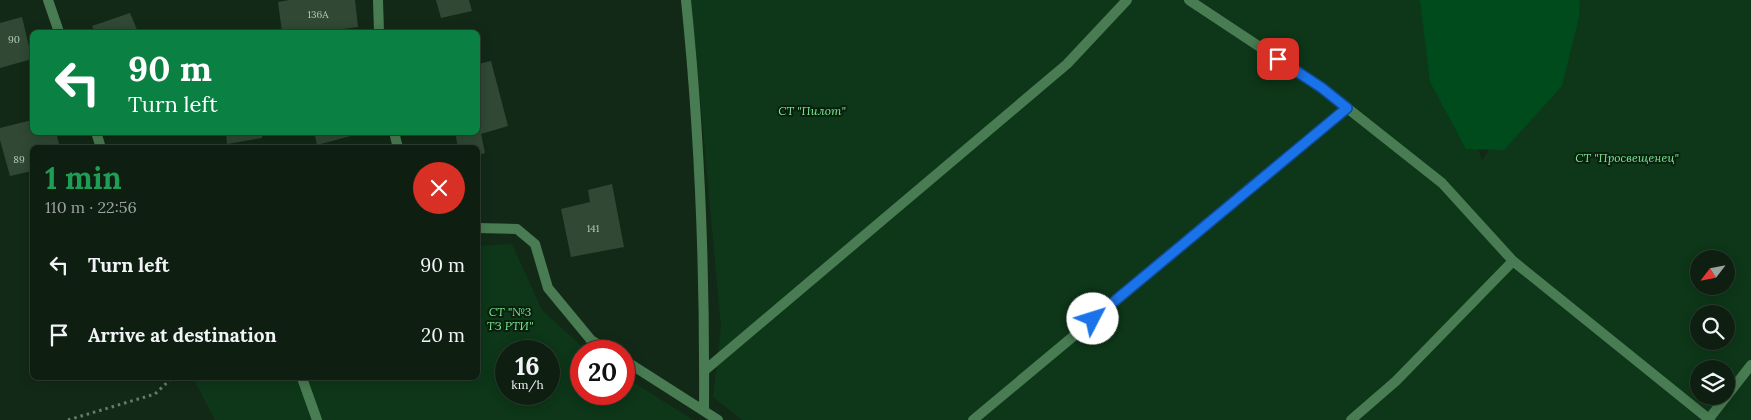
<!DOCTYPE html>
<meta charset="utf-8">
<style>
:root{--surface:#0e1f11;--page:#17271a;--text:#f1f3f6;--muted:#9ba29f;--line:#2e3d31}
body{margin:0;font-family:Lora,serif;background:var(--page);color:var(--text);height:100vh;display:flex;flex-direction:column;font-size:19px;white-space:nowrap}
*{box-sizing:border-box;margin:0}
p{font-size:16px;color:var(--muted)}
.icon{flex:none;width:28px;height:28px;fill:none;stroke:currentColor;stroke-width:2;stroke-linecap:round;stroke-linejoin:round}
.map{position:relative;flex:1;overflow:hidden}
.details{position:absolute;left:30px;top:145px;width:450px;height:235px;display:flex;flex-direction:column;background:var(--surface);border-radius:8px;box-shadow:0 2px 12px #0003,0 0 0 1px var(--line)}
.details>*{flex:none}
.top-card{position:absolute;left:30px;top:30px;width:450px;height:105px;border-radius:8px;box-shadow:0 2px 12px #0003,0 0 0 1px var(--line);background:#0b8043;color:#fff;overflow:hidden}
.needle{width:32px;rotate:238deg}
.fabs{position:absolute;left:1690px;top:250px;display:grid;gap:10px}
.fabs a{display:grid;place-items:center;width:45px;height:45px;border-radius:50%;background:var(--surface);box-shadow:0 2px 12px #0003,0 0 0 1px var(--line);font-size:25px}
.speed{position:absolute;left:495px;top:340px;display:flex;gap:10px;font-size:25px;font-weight:700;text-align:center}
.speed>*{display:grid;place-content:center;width:65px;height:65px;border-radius:50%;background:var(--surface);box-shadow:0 2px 12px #0003,0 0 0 1px var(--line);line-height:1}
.speed small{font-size:12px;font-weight:400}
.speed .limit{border:8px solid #d22;background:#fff;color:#111}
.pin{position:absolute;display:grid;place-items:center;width:42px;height:42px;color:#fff;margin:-21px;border-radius:10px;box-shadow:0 2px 8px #0006}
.me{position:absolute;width:55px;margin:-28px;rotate:50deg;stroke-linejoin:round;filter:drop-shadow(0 0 4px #0008)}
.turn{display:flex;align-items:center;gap:18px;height:105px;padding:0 15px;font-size:22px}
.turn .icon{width:65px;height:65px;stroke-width:2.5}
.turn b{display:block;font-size:35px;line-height:42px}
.round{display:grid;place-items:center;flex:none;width:52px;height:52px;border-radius:26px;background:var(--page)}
.summary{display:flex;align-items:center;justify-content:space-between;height:85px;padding:0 15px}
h1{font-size:30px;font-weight:800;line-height:38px;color:#1e9e55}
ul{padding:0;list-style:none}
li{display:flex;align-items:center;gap:15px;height:70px;padding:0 15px}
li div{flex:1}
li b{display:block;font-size:19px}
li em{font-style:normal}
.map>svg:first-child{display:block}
.green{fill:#0d3718;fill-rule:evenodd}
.water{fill:#004b1b}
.building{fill:#304834}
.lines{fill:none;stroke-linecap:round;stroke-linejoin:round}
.path{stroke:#697c6c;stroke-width:3;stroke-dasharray:2.5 4;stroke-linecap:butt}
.service{stroke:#497c52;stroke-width:10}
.minor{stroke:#497c52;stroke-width:10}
.route-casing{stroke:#114b97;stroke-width:12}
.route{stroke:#1a73e8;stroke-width:9}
.labels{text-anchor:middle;stroke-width:4;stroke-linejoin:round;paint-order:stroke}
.number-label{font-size:10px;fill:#b8c9bb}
.park-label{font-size:12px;font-style:italic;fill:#7ae890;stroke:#09200e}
</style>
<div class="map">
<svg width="1751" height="420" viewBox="0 0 1751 420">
<rect width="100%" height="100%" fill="#132917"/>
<!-- green -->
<path class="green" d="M691,0H1432L1482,161L1580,0H1751V420H742L713,397L721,327ZM1699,259H1726V286H1699ZM1699,314H1726V341H1699ZM1699,369H1726V396H1699Z
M512,244L542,310L587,351H581V394H624V376L693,420H215L193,378H478V246ZM506,351H549V394H506Z"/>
<!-- water -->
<path class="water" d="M1420,0H1580L1579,17L1562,86L1504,150L1466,149L1430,82Z"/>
<!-- building -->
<path class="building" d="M289,0H355L358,27L322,32H282L278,2Z
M436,0H469L472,11L441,18Z
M130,13L138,32H95L92,26Z
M22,17L32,59L0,68V23Z
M491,61L508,126L481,134L485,153L478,155V148H458L455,132H478V64Z
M32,120V132H56L60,148H32V171L10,176L0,140V128Z
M226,132H262V138L227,144Z
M314,132H362V133L317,145Z
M612,184L624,247L571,257L561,209L590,202L588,190Z"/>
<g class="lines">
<!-- path -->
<path class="path" d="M68,420L155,394L172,378"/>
<!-- service -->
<path class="service" d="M1189,0L1322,88L1442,183L1513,261L1710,420
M478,228L517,229L535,244L548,288L591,340L609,351
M624,360L718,420
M704,371L1067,64L1127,0
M302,378L317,420
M973,420L1347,108
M1351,420L1396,381L1513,261
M1708,420L1751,365"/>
<!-- minor -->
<path class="minor" d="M48,0L59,32
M378,0L379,32
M686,0C700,136 705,273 704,410
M96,132L101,148
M394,132L398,148"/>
</g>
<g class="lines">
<defs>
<path id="route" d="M1093,319L1347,108L1322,88L1278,59"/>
</defs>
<!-- route casing -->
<use href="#route" class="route-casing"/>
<!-- route -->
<use href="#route" class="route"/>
</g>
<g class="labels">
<!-- number labels -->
<g class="number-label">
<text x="318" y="18">136А</text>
<text x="14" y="43">90</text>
<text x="19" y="163">89</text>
<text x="593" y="232">141</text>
</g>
<!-- park labels -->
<g class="park-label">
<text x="812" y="115">СТ "Пилот"</text>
<text x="1627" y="162">СТ "Просвещенец"</text>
<text x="510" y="316">СТ "№3<tspan x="510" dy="14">ТЗ РТИ"</tspan></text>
</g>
</g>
</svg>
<div class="fabs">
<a><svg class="needle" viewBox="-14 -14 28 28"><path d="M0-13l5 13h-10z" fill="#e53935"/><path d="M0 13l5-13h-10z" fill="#9ba29f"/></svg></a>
<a><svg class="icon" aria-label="search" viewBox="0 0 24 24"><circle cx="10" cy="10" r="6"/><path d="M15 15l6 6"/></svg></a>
<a><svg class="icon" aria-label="layers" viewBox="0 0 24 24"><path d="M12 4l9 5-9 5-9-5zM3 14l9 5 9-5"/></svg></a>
</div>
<div class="speed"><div>16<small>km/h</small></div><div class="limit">20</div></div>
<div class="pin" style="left:1278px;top:59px;background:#d93025"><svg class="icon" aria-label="arrive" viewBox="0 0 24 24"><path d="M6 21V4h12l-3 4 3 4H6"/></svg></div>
<svg class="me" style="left:1093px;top:319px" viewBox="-20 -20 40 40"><circle r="19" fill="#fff"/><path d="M0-13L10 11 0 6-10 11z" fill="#1a73e8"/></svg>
<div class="top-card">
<div class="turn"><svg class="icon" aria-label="left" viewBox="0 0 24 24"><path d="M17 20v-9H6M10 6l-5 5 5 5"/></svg><div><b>90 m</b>Turn left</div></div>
</div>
<section class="details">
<div class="summary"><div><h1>1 min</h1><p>110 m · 22:56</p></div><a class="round" style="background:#d93025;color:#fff"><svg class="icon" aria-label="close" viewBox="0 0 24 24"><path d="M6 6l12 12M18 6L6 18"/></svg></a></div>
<ul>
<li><svg class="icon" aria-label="left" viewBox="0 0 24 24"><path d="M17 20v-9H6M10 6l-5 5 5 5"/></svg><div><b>Turn left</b></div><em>90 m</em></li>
<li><svg class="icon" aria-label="arrive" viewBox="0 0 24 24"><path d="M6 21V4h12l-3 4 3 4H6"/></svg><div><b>Arrive at destination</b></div><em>20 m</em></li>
</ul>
</section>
</div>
